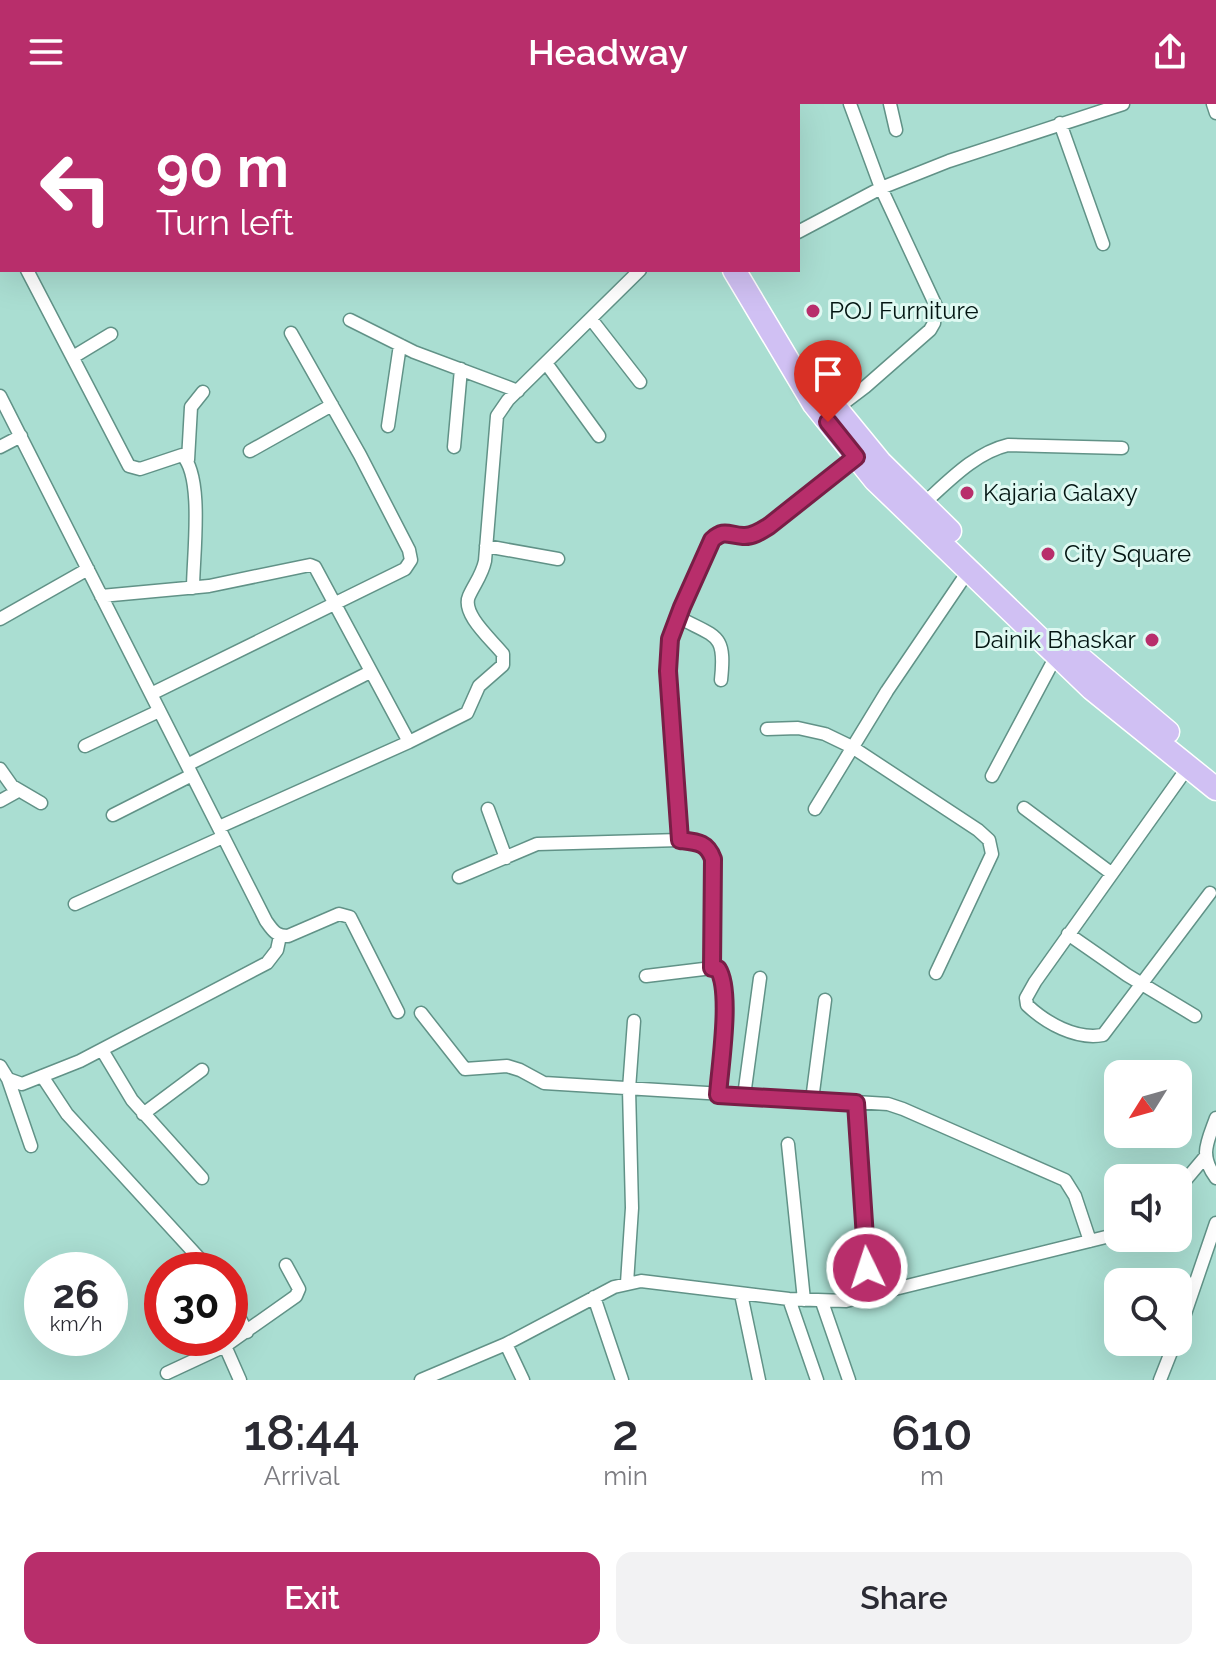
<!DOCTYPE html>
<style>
:root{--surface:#fff;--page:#f2f2f3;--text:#2b2b33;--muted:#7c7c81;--accent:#b82e6b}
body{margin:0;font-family:Raleway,sans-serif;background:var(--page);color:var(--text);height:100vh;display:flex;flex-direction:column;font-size:30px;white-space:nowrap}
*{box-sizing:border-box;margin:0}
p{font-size:26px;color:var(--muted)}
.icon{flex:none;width:44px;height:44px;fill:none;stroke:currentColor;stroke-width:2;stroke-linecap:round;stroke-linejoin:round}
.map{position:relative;height:1276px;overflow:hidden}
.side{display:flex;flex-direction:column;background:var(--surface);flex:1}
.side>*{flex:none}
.top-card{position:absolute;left:0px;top:0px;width:800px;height:168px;box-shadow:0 8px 32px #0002;background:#b82e6b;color:#fff;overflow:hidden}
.needle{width:52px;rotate:233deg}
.fabs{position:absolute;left:1104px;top:956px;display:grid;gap:16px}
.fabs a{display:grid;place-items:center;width:88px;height:88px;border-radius:16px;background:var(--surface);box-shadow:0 8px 32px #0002;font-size:40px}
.speed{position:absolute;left:24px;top:1148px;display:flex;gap:16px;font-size:40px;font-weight:700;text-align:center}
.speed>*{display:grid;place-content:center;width:104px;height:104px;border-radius:50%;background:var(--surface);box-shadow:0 8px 32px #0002;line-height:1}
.speed small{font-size:20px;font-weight:400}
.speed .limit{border:12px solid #d22;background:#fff;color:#111}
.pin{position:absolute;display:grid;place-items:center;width:68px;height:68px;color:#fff;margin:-82px -34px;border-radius:50% 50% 50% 0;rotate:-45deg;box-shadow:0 0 8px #0007}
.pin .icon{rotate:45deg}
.me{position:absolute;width:88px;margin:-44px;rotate:356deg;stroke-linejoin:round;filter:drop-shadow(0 0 6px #0008)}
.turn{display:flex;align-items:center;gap:28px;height:168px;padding:0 24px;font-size:36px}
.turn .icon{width:104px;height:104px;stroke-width:2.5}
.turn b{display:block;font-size:56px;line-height:68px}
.eta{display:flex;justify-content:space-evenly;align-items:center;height:136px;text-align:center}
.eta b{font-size:48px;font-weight:600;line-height:56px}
.button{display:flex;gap:16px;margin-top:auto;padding:16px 24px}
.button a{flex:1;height:92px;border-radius:16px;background:var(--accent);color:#fff;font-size:32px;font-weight:600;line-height:92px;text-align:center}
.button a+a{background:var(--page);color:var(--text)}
header{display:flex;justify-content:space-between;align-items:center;height:104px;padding:0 24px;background:var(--accent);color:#fff;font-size:36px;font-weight:600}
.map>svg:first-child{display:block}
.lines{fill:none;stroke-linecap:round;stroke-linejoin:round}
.street-casing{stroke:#619287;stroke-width:15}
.highway-casing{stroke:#fff;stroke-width:25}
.street{stroke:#fff;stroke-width:12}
.highway{stroke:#d0c0f3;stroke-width:22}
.route-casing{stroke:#781e46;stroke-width:20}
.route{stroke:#b82e6b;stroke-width:14}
.poi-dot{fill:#b82e6b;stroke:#dff9f2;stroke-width:3}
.labels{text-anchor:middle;stroke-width:6;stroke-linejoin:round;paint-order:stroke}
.poi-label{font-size:24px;fill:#031512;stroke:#dff9f2;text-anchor:start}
</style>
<header><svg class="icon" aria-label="menu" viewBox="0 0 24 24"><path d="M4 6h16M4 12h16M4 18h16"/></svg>Headway<svg class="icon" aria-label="share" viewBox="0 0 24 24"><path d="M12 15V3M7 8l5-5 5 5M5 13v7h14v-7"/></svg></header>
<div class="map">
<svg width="1216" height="1276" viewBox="0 0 1216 1276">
<rect width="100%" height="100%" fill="#aaded2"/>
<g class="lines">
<defs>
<path id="street" d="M97,0L98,2
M890,0L896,26
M1213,0L1216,9
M163,2L166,0
M1060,19L1103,140
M0,113L2,117
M798,128L881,84L949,57L1123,0
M27,166L129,362L140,365L182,351C204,372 193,453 193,484
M591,215L640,278
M350,216L414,248L518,287
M73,253L111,230
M546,259L599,332
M0,292L266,817C273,827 276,832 288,832L339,810L350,813L398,908
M836,305L865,283L930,226L934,219L936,202L881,84L850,0
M388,322L400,241
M0,343L21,332
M454,343L461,265
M250,347L332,301
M188,356L191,303L203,288
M922,401C947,379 974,349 1008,341L1122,344
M486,442L558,455
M101,492L209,482L310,461L315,463L409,638
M678,513C717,534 726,529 721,576
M0,515L88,465
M151,590L405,465L411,456L409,446L360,351L291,229
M767,625L798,624L825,630L852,643L978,726L989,736L992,750L936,869
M85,642L159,607
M187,661L370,568
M1188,663L1035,878L1026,894L1027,901C1046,919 1076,936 1103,931L1210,789
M0,665L12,682L41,699
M992,672L1056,552
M0,697L18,687
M1024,704L1111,769
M488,705L506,754
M815,705L887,587L969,466
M113,711L192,671
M219,723L409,638L467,609L479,582L503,561V550C492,536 461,510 469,492C475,479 482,471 485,457L497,312L508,296L640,166
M680,736L668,567L670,535L682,503L712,436C724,425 729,431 743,432C752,433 761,427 769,422L856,353
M459,773L537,740L680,736C697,738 707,738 713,755L712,864
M75,800L223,733
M1068,830L1127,871L1195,912
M646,872L712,864L718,865C732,887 720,962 718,991
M421,909L465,965L507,962L520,966L544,979L888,1000L903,1005L1065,1076L1075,1092L1090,1137
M102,946L132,996L202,1074
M0,962L8,975L22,980L80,957L267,859L277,846L280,832
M42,972L67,1010L210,1166
M8,975L31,1042
M744,992L760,874
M812,996L825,896
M856,999L869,1191
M143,1010L202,966
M1216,1014C1207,1039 1199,1051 1216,1074
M788,1040L804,1196
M1178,1085L1205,1053
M627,1179L632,1104L629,985L634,917
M741,1190L759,1276
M594,1193L622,1276
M789,1195L817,1276
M230,1196L247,1228
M822,1198L849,1276
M1178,1230L1216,1119
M506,1240L523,1276
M225,1242L240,1276
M167,1269L225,1242L296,1192L299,1185L286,1161
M421,1276L506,1240L614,1183L641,1177L789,1195L846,1197L1118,1130
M1160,1276L1175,1238"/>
<path id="highway" d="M566,0L569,2
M594,0L597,2
M734,166L814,300L875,376L1092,585L1216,685
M835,303L880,358L950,427
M1078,552L1168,628"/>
</defs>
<!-- street casing -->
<use href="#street" class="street-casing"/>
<!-- highway casing -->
<use href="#highway" class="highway-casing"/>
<!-- street -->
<use href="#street" class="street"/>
<!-- highway -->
<use href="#highway" class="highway"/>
</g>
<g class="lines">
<defs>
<path id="route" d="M828,318L856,353L769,422C761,427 752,433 743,432C728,431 724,425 712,436L682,503L670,535L668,567L680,736C697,738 707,738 713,755L712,864L718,865C732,887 720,962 718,991L856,999L867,1164"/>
</defs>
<!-- route casing -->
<use href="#route" class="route-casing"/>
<!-- route -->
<use href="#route" class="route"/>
</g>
<!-- markers -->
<g class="poi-dot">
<circle cx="813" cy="207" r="8"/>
<circle cx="967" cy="389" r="8"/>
<circle cx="1048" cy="450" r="8"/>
<circle cx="1152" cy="536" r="8"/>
</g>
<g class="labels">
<!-- poi labels -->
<g class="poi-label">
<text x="829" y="215">POJ Furniture</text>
<text x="983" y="397">Kajaria Galaxy</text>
<text x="1064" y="458">City Square</text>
<text x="1136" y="544" text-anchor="end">Dainik Bhaskar</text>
</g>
</g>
</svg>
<div class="fabs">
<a><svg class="needle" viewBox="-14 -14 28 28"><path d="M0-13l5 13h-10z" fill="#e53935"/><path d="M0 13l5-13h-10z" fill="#7c7c81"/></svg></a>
<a><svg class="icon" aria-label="sound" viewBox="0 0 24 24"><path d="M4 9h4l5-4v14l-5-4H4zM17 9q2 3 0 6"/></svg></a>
<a><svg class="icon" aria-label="search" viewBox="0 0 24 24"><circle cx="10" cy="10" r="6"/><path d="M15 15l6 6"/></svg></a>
</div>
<div class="speed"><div>26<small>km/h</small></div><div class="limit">30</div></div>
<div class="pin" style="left:828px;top:318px;background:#d93025"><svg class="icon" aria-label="arrive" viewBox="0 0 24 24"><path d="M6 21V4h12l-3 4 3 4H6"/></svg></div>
<svg class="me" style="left:867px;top:1164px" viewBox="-20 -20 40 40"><circle r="17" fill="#b82e6b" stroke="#fff" stroke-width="3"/><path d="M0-11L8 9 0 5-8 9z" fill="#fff"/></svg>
<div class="top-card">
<div class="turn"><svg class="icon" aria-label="left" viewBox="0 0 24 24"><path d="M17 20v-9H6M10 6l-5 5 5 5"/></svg><div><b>90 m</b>Turn left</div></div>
</div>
</div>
<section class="side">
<div class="eta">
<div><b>18:44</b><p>Arrival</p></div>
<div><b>2</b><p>min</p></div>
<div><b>610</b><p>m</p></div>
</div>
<div class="button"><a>Exit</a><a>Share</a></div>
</section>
